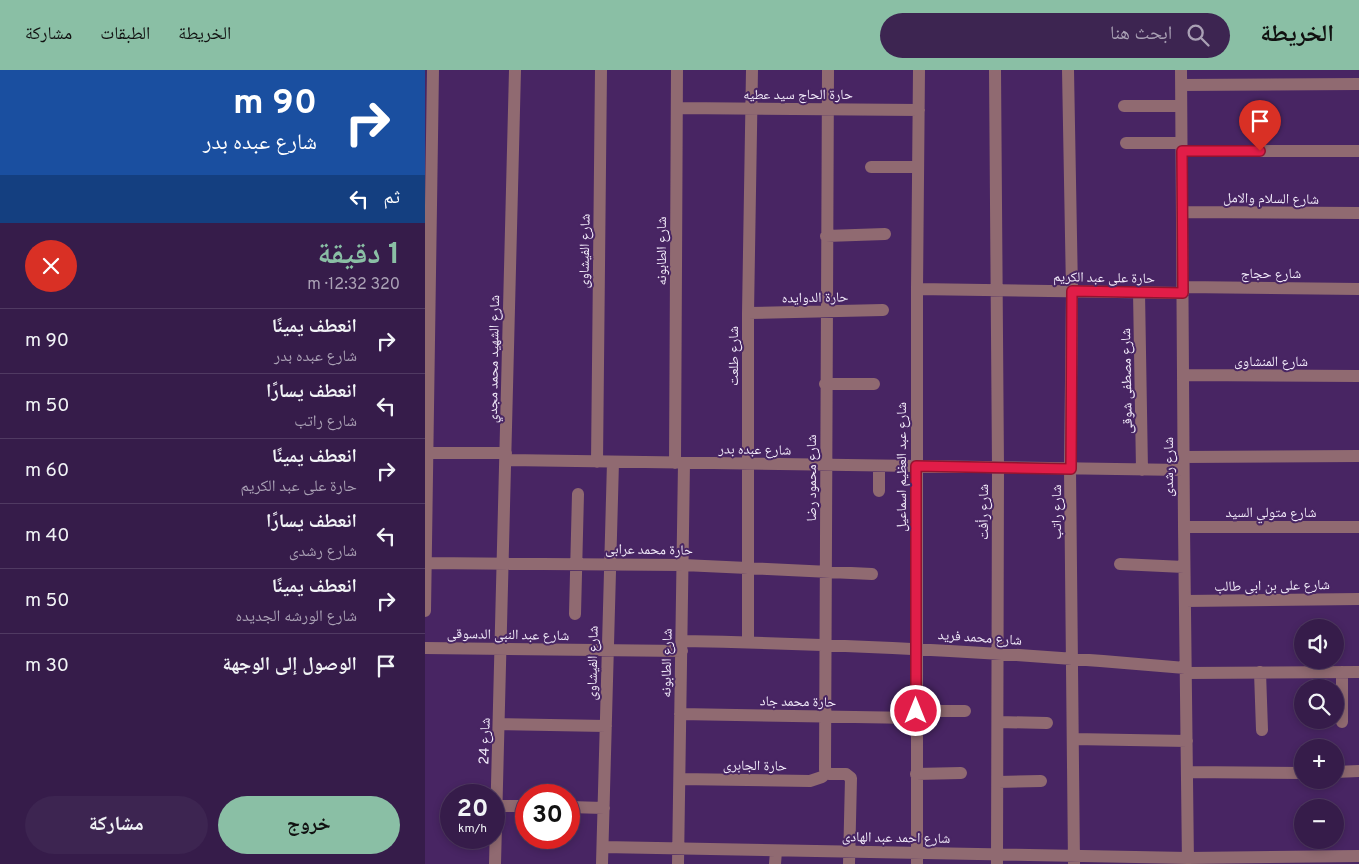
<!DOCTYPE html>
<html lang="ar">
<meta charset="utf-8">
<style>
:root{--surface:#361c4a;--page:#3d2551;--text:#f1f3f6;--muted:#aaa1b5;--line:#503a62;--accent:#8abfa5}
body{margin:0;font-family:Overpass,"Noto Naskh Arabic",sans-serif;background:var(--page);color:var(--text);direction:rtl;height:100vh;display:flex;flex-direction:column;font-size:19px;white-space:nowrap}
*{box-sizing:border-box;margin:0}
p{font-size:16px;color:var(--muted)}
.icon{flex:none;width:28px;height:28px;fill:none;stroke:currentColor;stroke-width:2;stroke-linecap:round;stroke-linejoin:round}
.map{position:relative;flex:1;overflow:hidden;direction:ltr}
.panel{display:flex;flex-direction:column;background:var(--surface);width:425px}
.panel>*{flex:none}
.guide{background:#1a4fa0;color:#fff;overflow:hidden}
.controls{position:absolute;left:869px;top:549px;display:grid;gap:10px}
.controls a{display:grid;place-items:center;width:50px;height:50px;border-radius:50%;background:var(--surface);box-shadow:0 2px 8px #0003,0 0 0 1px var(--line);font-size:25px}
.speed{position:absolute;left:15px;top:714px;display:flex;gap:10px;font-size:25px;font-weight:700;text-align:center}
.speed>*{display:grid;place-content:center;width:65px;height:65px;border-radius:50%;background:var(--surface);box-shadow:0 2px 8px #0003,0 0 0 1px var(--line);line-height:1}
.speed small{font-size:12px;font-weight:400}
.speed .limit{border:8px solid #d22;background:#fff;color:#111}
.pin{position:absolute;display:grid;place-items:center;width:42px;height:42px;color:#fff;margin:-51px -21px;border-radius:50% 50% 50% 0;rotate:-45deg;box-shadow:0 0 5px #0007}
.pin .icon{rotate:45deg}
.me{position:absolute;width:55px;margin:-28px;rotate:0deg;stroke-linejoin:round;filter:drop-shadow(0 0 4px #0008)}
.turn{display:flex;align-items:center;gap:18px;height:105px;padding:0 25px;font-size:22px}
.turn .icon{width:65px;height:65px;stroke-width:2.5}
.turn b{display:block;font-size:35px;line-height:42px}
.then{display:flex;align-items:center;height:48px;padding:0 25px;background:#0003;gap:10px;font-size:19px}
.round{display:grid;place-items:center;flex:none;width:52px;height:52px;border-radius:26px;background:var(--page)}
.overview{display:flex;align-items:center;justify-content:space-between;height:85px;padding:0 25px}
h1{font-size:30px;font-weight:700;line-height:38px;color:var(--accent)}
.primary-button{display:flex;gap:10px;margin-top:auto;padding:10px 25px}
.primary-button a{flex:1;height:58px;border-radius:30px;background:var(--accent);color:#111;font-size:20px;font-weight:700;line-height:58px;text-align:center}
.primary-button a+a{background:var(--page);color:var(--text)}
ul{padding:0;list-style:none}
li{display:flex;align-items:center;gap:15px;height:65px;padding:0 25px;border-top:1px solid var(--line)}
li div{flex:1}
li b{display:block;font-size:19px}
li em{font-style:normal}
header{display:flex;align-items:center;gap:30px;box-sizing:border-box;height:70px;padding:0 25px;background:var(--accent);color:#111}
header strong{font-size:24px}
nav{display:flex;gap:28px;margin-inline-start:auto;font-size:18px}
.search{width:350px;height:45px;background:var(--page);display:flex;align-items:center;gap:12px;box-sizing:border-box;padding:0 18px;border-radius:28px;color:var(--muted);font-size:19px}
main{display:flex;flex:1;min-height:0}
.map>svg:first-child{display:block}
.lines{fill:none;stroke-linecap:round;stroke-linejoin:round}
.street{stroke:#906a71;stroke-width:12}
.route-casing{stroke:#92132f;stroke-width:12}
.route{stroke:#e11d48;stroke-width:9}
.labels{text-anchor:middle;stroke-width:4;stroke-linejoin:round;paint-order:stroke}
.street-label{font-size:14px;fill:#f2ebfa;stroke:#482563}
</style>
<header>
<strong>الخريطة</strong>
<div class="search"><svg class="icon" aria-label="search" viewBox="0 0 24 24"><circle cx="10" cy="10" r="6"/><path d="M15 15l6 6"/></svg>ابحث هنا</div>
<nav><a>الخريطة</a><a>الطبقات</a><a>مشاركة</a></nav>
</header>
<main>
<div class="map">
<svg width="934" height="794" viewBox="0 0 934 794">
<rect width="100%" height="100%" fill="#482563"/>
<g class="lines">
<!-- street -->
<path class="street" d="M403,0L400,700L404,704H421L426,708L424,794
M570,0L573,398L572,794
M643,0L647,221L645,399L649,794
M756,0L759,457L763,794
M756,15L934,14
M699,36H756
M252,38L494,40
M701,73H756
M757,81H934
M446,97H493
M757,142L934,143
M401,166L460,164
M758,217L934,219
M492,219L758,223
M714,222L717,400
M323,243L458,240
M758,305L934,306
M400,314H449
M0,383H81
M758,387L934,386
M81,390L758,400
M172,392L176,0
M250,393L252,0
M454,421V396
M759,457H934
M1,493L258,495L447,504
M695,494L759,497
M760,531L934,529
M0,541L8,0
M150,544L153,424
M257,571C425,574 593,583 760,598
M323,572V243L327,0
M0,578L257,581
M835,602L837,660
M917,602V652
M761,603L934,602
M491,641H540
M255,644L491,648
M573,652L622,653
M74,654L181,656
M648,669L762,671
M762,702L878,703
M910,702L934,701
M491,704L536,703
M255,709L385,711L397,707L402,702
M573,712L616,711
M72,736H101
M144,737L179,738
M178,777L763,788L934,786
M70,794L90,0
M177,794L188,392
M253,794L259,393
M350,794L351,781
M492,794V219L494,0"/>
</g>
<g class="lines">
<defs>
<path id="route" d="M491,641V396L646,399L647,221L758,223L757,81H835"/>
</defs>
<!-- route casing -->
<use href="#route" class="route-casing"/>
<!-- route -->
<use href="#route" class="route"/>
</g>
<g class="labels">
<!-- street labels -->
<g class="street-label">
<text x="373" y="29">حارة الحاج سيد عطيه</text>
<text transform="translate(846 128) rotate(1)" y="5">شارع السلام والامل</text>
<text transform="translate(159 181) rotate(-89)" y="5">شارع الفيشاوى</text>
<text transform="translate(236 181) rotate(-90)" y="5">شارع الطابونه</text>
<text x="846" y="208">شارع حجاج</text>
<text transform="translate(679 207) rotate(1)" y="5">حارة على عبد الكريم</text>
<text transform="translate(390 227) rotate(-1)" y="5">حارة الدوايده</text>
<text transform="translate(308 286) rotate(-90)" y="5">شارع طلعت</text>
<text transform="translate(68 289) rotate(-89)" y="5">شارع الشهيد محمد مجدي</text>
<text x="846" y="296">شارع المنشاوى</text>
<text transform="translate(701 311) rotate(-91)" y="5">شارع مصطفى شوقى</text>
<text transform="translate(330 379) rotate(1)" y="5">شارع عبده بدر</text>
<text transform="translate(476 397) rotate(-90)" y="5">شارع عبد العظيم اسماعيل</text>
<text transform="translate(743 397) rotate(-90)" y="5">شارع رشدى</text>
<text transform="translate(386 408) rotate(-90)" y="5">شارع محمود رضا</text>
<text transform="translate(558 442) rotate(-90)" y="5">شارع رأفت</text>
<text transform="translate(631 442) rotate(-90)" y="5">شارع راتب</text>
<text x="846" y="447">شارع متولي السيد</text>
<text transform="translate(224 479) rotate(1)" y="5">حارة محمد عرابى</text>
<text transform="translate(847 515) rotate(-1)" y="5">شارع على بن ابى طالب</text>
<text transform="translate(83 564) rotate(1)" y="5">شارع عبد النبى الدسوقى</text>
<text transform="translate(555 567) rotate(4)" y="5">شارع محمد فريد</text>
<text transform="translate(167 593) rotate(-89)" y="5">شارع الفيشاوى</text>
<text transform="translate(241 593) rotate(-89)" y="5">شارع الطابونه</text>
<text transform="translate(373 631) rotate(1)" y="5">حارة محمد جاد</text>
<text transform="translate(59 671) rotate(-88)" y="5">شارع 24</text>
<text transform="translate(330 695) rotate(1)" y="5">حارة الجابرى</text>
<text transform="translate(471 767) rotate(1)" y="5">شارع احمد عبد الهادى</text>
</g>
</g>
</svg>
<div class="controls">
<a><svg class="icon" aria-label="sound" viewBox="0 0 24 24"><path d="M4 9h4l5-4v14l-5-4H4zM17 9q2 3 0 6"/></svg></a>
<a><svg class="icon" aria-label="search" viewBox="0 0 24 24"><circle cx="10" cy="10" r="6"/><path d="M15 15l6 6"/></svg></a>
<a>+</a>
<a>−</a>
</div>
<div class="speed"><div>20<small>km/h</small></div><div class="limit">30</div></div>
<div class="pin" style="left:835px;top:81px;background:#d93025"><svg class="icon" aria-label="arrive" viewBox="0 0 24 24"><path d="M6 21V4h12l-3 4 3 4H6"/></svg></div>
<svg class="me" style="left:491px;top:641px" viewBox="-20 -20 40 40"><circle r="17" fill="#e11d48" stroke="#fff" stroke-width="3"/><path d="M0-11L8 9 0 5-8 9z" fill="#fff"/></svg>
</div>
<section class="panel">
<div class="guide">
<div class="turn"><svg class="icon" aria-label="right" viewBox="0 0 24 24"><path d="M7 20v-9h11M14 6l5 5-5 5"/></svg><div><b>90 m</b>شارع عبده بدر</div></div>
<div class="then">ثم<svg class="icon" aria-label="left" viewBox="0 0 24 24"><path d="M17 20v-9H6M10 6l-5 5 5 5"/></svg></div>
</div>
<div class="overview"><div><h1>1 دقيقة</h1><p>320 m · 12:32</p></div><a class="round" style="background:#d93025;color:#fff"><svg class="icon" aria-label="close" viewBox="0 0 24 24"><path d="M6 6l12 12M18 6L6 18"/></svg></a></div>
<ul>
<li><svg class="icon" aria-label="right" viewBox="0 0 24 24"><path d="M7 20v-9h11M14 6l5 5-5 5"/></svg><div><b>انعطف يمينًا</b><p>شارع عبده بدر</p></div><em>90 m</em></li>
<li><svg class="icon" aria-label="left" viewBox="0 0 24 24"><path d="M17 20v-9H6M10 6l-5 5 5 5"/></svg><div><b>انعطف يسارًا</b><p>شارع راتب</p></div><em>50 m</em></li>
<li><svg class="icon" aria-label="right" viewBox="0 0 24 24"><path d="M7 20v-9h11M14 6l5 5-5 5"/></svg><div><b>انعطف يمينًا</b><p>حارة على عبد الكريم</p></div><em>60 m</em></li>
<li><svg class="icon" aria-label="left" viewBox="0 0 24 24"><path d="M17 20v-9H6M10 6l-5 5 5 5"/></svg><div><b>انعطف يسارًا</b><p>شارع رشدى</p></div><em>40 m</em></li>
<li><svg class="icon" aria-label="right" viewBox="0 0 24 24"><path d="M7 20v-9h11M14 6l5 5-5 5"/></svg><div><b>انعطف يمينًا</b><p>شارع الورشه الجديده</p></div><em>50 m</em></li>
<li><svg class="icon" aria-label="arrive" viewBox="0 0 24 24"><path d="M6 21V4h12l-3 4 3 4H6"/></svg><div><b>الوصول إلى الوجهة</b></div><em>30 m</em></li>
</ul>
<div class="primary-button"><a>خروج</a><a>مشاركة</a></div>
</section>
</main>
